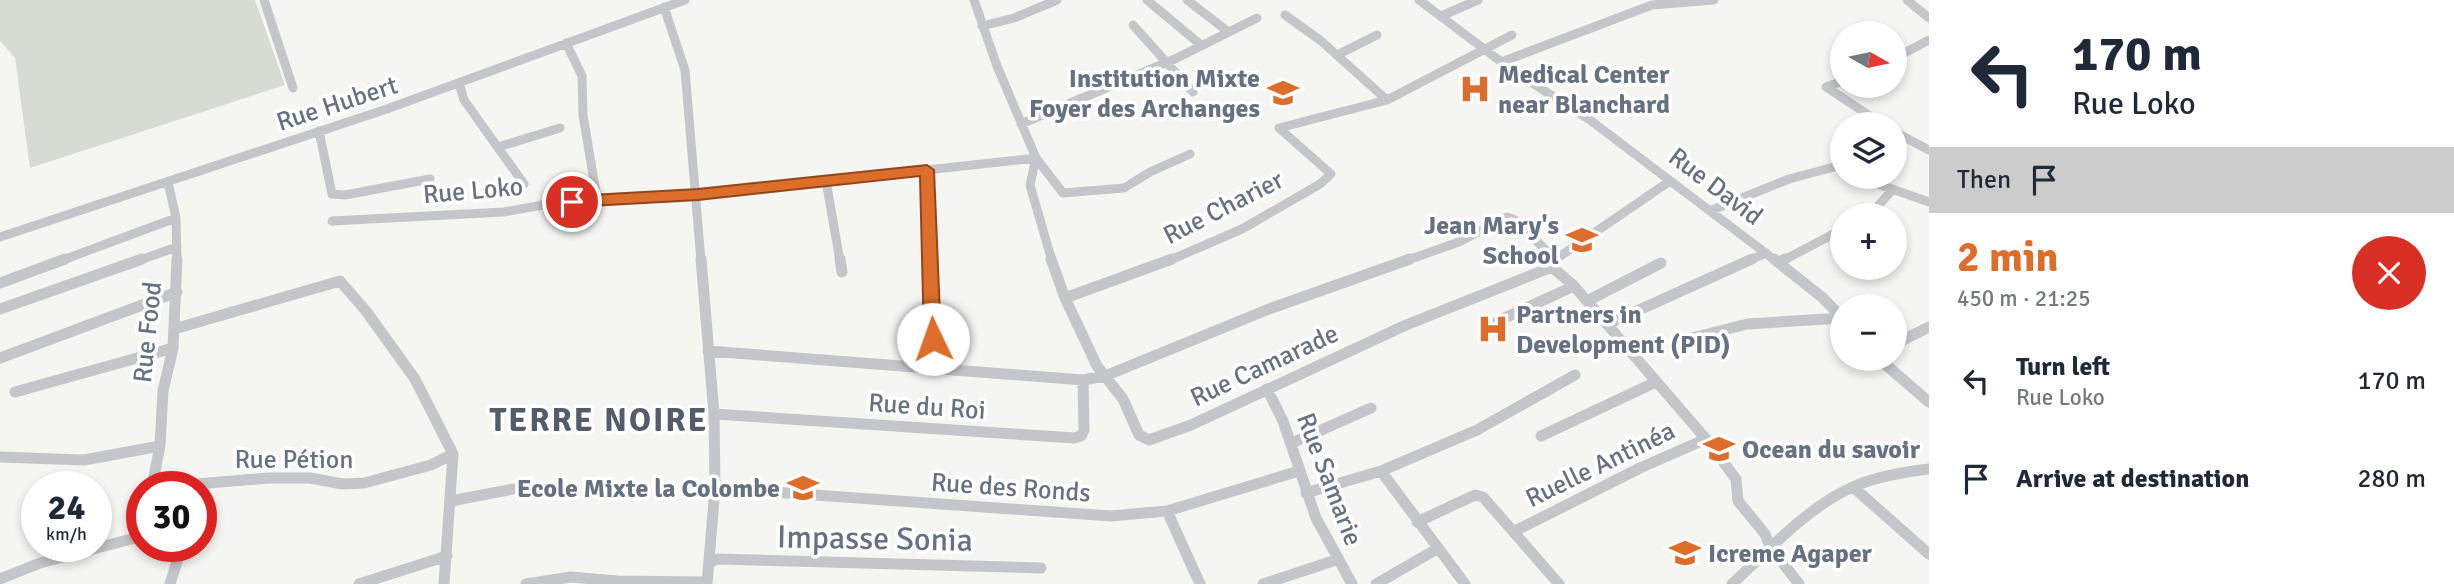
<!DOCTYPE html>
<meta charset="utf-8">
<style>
:root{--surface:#fff;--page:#f6f6f7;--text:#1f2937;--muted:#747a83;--accent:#dd6d2b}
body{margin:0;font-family:Signika,sans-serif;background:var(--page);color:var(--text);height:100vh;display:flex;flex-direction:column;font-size:26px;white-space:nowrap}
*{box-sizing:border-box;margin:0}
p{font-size:23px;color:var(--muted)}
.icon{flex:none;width:38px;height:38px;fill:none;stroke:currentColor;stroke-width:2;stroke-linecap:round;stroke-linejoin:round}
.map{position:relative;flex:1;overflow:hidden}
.panel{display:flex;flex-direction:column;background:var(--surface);width:525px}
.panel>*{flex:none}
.top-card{background:#fff;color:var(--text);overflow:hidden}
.needle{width:46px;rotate:99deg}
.tools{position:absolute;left:1830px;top:21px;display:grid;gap:14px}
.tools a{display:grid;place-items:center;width:77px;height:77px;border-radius:50%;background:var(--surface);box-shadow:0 4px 10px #0003;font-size:35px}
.speed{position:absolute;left:21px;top:471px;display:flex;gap:14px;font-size:35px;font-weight:700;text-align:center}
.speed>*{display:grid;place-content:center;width:91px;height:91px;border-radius:50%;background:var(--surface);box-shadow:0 4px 10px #0003;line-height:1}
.speed small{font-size:18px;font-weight:400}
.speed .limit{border:10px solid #d22;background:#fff;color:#111}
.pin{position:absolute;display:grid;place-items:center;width:60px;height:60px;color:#fff;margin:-30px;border:4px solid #fff;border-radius:50%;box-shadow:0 2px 7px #0007}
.me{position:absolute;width:77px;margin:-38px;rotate:357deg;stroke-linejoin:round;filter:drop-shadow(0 0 5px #0008)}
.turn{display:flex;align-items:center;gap:24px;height:147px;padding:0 28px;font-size:32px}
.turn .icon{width:91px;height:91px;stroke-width:2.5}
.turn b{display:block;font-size:49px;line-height:60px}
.then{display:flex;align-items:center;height:66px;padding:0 28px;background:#0003;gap:14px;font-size:26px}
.round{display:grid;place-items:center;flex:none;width:74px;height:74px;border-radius:37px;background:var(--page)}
.overview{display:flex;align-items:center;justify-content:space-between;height:119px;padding:0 28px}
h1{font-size:42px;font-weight:700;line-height:52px;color:var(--accent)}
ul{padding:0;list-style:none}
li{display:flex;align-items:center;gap:21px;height:98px;padding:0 28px}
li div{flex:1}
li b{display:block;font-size:26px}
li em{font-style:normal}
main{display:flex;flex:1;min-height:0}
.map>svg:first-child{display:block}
.green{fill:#d6dcd3}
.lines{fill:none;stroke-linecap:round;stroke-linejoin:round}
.minor-far1{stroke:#c4c6ca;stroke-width:9}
.minor{stroke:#c4c6ca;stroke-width:11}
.route{fill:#dd6d2b;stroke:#90471c;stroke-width:2}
.labels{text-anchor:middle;stroke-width:7;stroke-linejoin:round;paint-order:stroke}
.poi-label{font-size:26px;font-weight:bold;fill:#667182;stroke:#fff;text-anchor:start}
.street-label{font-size:26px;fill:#667182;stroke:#fff}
.near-street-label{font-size:32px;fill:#667182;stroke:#fff}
.district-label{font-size:33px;font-weight:bold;letter-spacing:2px;fill:#535c68;stroke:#fff}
</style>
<main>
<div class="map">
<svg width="1929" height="584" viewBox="0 0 1929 584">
<rect width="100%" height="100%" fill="#f5f6f2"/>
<!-- green -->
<path class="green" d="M0,0H255L285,85L30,168L15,58L0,41Z"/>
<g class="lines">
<!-- minor-far1 -->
<path class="minor-far1" d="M264,0L293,88
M974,0L997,66L1036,158L1063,193L1124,188L1150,172L1190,154
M1147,0L1201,45
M1187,0L1226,30
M1419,0L1512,70L1590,120L1776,261
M1907,0L1929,18
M664,7L685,70L701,261
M1285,15L1320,40L1387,100
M1441,16L1478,0
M1133,25L1193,92
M982,26L1014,18L1057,0
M566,43L582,76L583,115L597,199
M1337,55L1377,35
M1895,58L1929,40
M1504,61L1652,5L1714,0
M1843,81L1826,87L1882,124
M459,83L464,100L524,184
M1021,124L1177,58L1257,18
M1279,128L1387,100L1512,35
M319,131L332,194L345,195L430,179
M1895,132L1929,150
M498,147L560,128
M1036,158L1030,185L1052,261
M927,170L931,261
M1858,177L1929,202
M826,181L840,261
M168,182L176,218L177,261
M1712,210L1789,179L1834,167L1843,160
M1870,215L1893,189
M332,221L504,212L548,204L698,195L1036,158
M0,237L387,109L685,0
M60,261L176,218
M137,261L177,247
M1168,261L1242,229L1320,184L1331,174L1279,128
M1405,261L1459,242L1507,217L1515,220L1554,258
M1553,261L1670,181
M1748,261L1766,253
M1782,261L1843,229"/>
<!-- minor -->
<path class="minor" d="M701,259L714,414L715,488L707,584
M840,259L842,272
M1051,259L1065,298L1097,366L1123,399L1139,435L1149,440L1191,425L1406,325L1552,267L1554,259
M1774,259L1823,298L1843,319
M1780,262L1785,259
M1552,267L1574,286L1706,439L1736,479L1738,501L1765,534L1771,548L1799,584
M0,283L65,259
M1065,298L1172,259
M1587,301L1661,263
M0,309L142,259
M1498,321L1574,286
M1608,324L1752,259
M174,329L340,281L366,311L415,379L453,454L444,584
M1692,338L1747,324L1842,318
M1895,344L1929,327
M708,351L1083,380L1105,376L1269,309L1410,259
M0,358L177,292
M1879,359L1929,402
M929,367L933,322L931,259
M1267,389L1283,421L1316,518L1352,584
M15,392L173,348
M714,414L1074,438L1081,436L1084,430L1083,380
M1541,436L1656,382
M1292,443L1371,408
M0,457L84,460L160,446
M1381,471L1465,584
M152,486L160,446L163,391L173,348L177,259
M173,486L268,478H310L343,484L364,483L431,465L453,454
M1853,487L1929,554
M715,488L1111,516L1167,511L1299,471
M1306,493L1381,471L1477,430L1575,375
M451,501L513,489
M1167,511L1200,584
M1417,522L1475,495L1483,497L1559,584
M1515,531L1640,468L1706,439
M709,563L717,559L1041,568
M0,579L40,563L135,538L142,517
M170,584L182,546
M359,584L447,556
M526,584L571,577L617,581L707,582
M1263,584L1336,560
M1376,584L1437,549
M1732,584C1769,550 1808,506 1855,486C1878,476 1904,472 1929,469"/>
</g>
<!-- route -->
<path class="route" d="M927,165L934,170L941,339L938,344H927L924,339L920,176L698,200L572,207L565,202L572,196L698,189Z"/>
<!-- icons -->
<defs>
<symbol id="hospital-bare" viewBox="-9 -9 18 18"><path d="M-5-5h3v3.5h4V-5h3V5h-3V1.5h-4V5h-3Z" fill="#dd6d2b" stroke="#fff" stroke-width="2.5" paint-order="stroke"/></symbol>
<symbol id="school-bare" viewBox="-9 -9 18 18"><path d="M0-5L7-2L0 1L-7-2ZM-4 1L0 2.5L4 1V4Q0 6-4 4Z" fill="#dd6d2b" stroke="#fff" stroke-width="2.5" paint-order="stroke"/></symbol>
</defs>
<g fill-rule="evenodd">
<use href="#hospital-bare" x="1453" y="67" width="44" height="44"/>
<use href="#school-bare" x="1261" y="71" width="44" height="44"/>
<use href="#school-bare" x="1560" y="218" width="44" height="44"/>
<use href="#hospital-bare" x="1471" y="307" width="44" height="44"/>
<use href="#school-bare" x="1697" y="427" width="44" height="44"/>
<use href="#school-bare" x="781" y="466" width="44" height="44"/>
<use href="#school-bare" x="1663" y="531" width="44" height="44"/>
</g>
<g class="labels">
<!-- poi labels -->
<g class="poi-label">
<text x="1498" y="83">Medical Center<tspan x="1498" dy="30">near Blanchard</tspan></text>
<text x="1260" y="87" text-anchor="end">Institution Mixte<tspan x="1260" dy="30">Foyer des Archanges</tspan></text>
<text x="1559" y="234" text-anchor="end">Jean Mary's<tspan x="1559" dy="30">School</tspan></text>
<text x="1516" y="323">Partners in<tspan x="1516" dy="30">Development (PID)</tspan></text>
<text x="1742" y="458">Ocean du savoir</text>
<text x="780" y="497" text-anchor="end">Ecole Mixte la Colombe</text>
<text x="1708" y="562">Icreme Agaper</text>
</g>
<!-- street labels -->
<g class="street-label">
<text transform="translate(337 103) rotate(-18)" y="9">Rue Hubert</text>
<text transform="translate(1716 186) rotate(37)" y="9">Rue David</text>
<text transform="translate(473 190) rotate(-5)" y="9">Rue Loko</text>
<text transform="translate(1223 207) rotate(-27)" y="9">Rue Charier</text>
<text transform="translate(147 332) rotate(-84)" y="9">Rue Food</text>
<text transform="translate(1264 365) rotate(-25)" y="9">Rue Camarade</text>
<text transform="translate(927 406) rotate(4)" y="9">Rue du Roi</text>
<text x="294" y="468">Rue Pétion</text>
<text transform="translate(1600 464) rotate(-26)" y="9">Ruelle Antinéa</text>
<text transform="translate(1330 479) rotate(69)" y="9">Rue Samarie</text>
<text transform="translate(1011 487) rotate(4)" y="9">Rue des Ronds</text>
</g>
<!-- near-street labels -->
<g class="near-street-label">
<text transform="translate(875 538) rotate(1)" y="11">Impasse Sonia</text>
</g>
<!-- district labels -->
<g class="district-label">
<text x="599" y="431">TERRE NOIRE</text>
</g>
</g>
</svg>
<div class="tools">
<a><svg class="needle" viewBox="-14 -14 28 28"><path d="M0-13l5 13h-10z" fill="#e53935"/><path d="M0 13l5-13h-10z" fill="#747a83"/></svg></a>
<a><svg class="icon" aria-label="layers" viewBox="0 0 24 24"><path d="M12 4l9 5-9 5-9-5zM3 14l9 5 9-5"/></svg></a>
<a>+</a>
<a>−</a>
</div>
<div class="speed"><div>24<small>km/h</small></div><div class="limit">30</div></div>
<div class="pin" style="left:572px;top:202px;background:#d93025"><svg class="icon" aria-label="arrive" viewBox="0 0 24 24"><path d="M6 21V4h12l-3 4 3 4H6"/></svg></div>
<svg class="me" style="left:933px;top:339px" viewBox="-20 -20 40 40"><circle r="19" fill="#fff"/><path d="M0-13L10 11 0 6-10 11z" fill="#dd6d2b"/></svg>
</div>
<section class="panel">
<div class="top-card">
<div class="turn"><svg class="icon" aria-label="left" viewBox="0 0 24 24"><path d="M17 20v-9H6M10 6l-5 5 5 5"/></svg><div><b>170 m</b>Rue Loko</div></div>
<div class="then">Then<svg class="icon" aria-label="arrive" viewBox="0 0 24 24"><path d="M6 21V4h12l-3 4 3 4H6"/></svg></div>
</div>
<div class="overview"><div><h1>2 min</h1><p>450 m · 21:25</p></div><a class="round" style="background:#d93025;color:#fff"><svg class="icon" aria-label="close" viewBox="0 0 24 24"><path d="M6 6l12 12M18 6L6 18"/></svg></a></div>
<ul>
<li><svg class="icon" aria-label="left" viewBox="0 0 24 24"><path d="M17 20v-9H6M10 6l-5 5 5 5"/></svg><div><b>Turn left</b><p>Rue Loko</p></div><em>170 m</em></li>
<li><svg class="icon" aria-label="arrive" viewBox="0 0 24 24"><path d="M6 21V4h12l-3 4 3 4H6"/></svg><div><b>Arrive at destination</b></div><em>280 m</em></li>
</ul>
</section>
</main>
